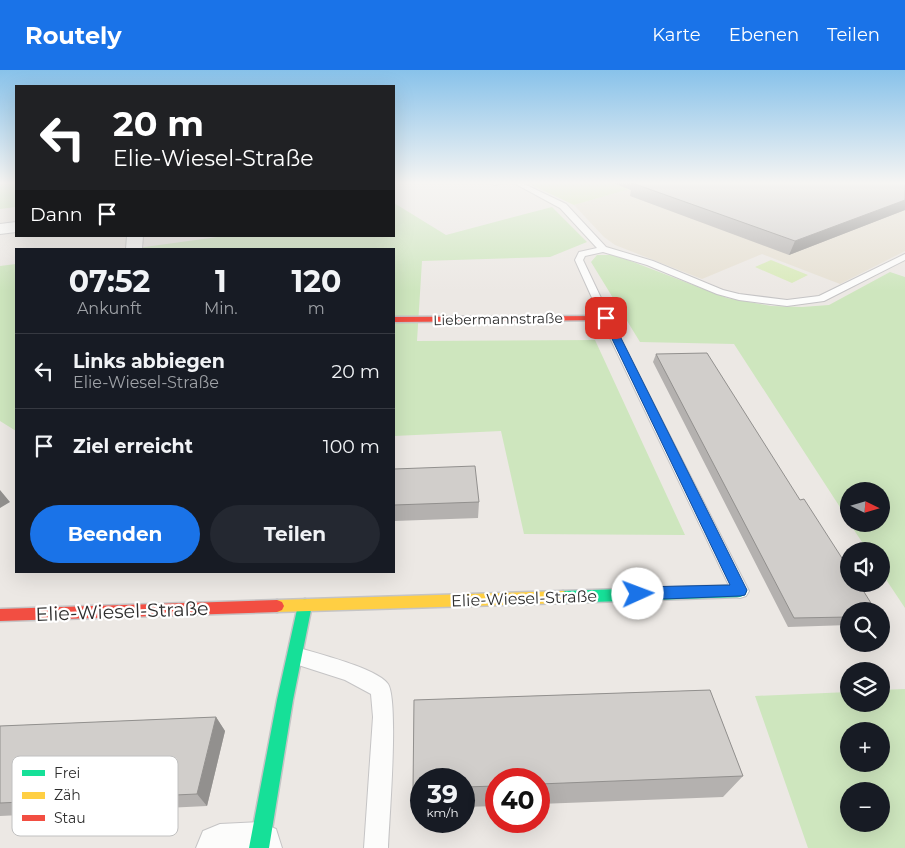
<!DOCTYPE html>
<html lang="de">
<meta charset="utf-8">
<style>
:root{--surface:#171b24;--page:#242831;--text:#f1f3f6;--muted:#9ea1a6;--line:#363941;--accent:#1a73e8}
body{margin:0;font-family:Montserrat,sans-serif;background:var(--page);color:var(--text);height:100vh;display:flex;flex-direction:column;font-size:19px;white-space:nowrap}
*{box-sizing:border-box;margin:0}
p{font-size:16px;color:var(--muted)}
.icon{flex:none;width:28px;height:28px;fill:none;stroke:currentColor;stroke-width:2;stroke-linecap:round;stroke-linejoin:round}
.map{position:relative;flex:1;overflow:hidden}
.sheet{position:absolute;left:15px;top:178px;width:380px;height:325px;display:flex;flex-direction:column;background:var(--surface);border-radius:0px;box-shadow:0 5px 20px #0002}
.sheet>*{flex:none}
.banner{position:absolute;left:15px;top:15px;width:380px;height:152px;border-radius:0px;box-shadow:0 5px 20px #0002;background:#202124;color:#fff;overflow:hidden}
.needle{width:32px;rotate:95deg}
.tools{position:absolute;left:840px;top:412px;display:grid;gap:10px}
.tools a{display:grid;place-items:center;width:50px;height:50px;border-radius:50%;background:var(--surface);box-shadow:0 5px 20px #0002;font-size:25px}
.speed{position:absolute;left:410px;top:698px;display:flex;gap:10px;font-size:25px;font-weight:700;text-align:center}
.speed>*{display:grid;place-content:center;width:65px;height:65px;border-radius:50%;background:var(--surface);box-shadow:0 5px 20px #0002;line-height:1}
.speed small{font-size:12px;font-weight:400}
.speed .limit{border:8px solid #d22;background:#fff;color:#111}
.pin{position:absolute;display:grid;place-items:center;width:42px;height:42px;color:#fff;margin:-21px;border-radius:10px;box-shadow:0 2px 8px #0006}
.me{position:absolute;width:55px;margin:-28px;rotate:88deg;stroke-linejoin:round;filter:drop-shadow(0 0 4px #0008)}
.turn{display:flex;align-items:center;gap:18px;height:105px;padding:0 15px;font-size:22px}
.turn .icon{width:65px;height:65px;stroke-width:2.5}
.turn b{display:block;font-size:35px;line-height:42px}
.then{display:flex;align-items:center;height:48px;padding:0 15px;background:#0003;gap:10px;font-size:19px}
.eta{display:flex;justify-content:space-evenly;align-items:center;height:85px;text-align:center}
.eta b{font-size:30px;font-weight:700;line-height:35px}
.cta{display:flex;gap:10px;margin-top:auto;padding:10px 15px}
.cta a{flex:1;height:58px;border-radius:30px;background:var(--accent);color:#fff;font-size:20px;font-weight:700;line-height:58px;text-align:center}
.cta a+a{background:var(--page);color:var(--text)}
ul{padding:0;list-style:none}
li{display:flex;align-items:center;gap:15px;height:75px;padding:0 15px;border-top:1px solid var(--line)}
li div{flex:1}
li b{display:block;font-size:19px}
li em{font-style:normal}
header{display:flex;align-items:center;gap:30px;box-sizing:border-box;height:70px;padding:0 25px;background:var(--accent);color:#fff}
header strong{font-size:24px}
nav{display:flex;gap:28px;margin-inline-start:auto;font-size:18px}
.map>svg:first-child{display:block}
.education{fill:#e6e0d3}
.green{fill:#cee6be;fill-rule:evenodd}
.pitch{fill:#d9eabb}
.lines{fill:none;stroke-linecap:round;stroke-linejoin:round}
.lane-casing{stroke:#c5c4c5;stroke-width:2}
.street-casing{stroke:#c5c4c5;stroke-width:2}
.fast-casing{stroke:#c5c4c5;stroke-width:3}
.slow-casing{stroke:#c5c4c5;stroke-width:3}
.jam-casing{stroke:#c5c4c5;stroke-width:3}
.lane{fill:#fcfcfb;fill-rule:evenodd}
.street{fill:#fcfcfb;fill-rule:evenodd}
.fast{fill:#16e098;fill-rule:evenodd}
.slow{fill:#ffcf43;fill-rule:evenodd}
.jam{fill:#f24e42;fill-rule:evenodd}
.wall{fill:#b4b1af}
.shaded-wall{fill:#92908e}
.building{fill:#d1cecb;stroke:#92908e}
.route{fill:#1a73e8;stroke:#114b97}
.labels{text-anchor:middle;stroke-width:4.5;stroke-linejoin:round;paint-order:stroke}
.far-street-label{font-size:14px;fill:#2e2e2e;stroke:#fff}
.street-label{font-size:16px;fill:#2e2e2e;stroke:#fff}
.near-street-label{font-size:19px;fill:#2e2e2e;stroke:#fff}
.key{fill:#fff;stroke:#c0c0c0;stroke-width:1}
.key-label{font-size:14px;fill:#2e2e2e}
</style>
<header>
<strong>Routely</strong>
<nav><a>Karte</a><a>Ebenen</a><a>Teilen</a></nav>
</header>
<div class="map">
<svg width="905" height="778" viewBox="0 0 905 778">
<rect width="100%" height="100%" fill="#ece8e4"/>
<!-- education -->
<path class="education" d="M654,112H905V181L840,214L762,184L702,209L615,175L604,167L574,135Z"/>
<!-- green -->
<path class="green" d="M0,112H16V137L0,139Z
M394,133L446,165L552,137L587,172L550,187L422,191L417,271L595,270L685,465L524,464L501,361L394,366V179H130L225,166H394Z
M597,185H615L727,228L771,236L802,237L829,235L890,202L905,207V538L881,502V481H868L850,454H881V421H849V451L734,274L640,272L591,192Z
M16,194V361L0,351V196Z
M905,619V778H808L755,626L849,622V634H881V620ZM849,661H881V694H849ZM849,721H881V754H849Z"/>
<!-- pitch -->
<path class="pitch" d="M525,112H654L574,135Z
M771,190L808,205L792,213L755,197Z"/>
<g class="lines">
<defs>
<path id="lane" d="M496,112H507L494,115L493,114Z
M512,112H520L566,134L606,177L653,191L723,220L739,224L787,230L819,226L905,184V190L824,231L787,236L739,230L717,224L647,195L603,182L585,186L583,190L621,270L749,521L746,526L740,528L734,526L611,270L575,190L579,182L597,178L560,138Z
M296,577C315,583 377,598 388,614C399,631 389,751 388,778H364L373,647L371,624L345,610L289,592L287,586L289,580Z"/>
<path id="street" d="M16,152V162L0,164V154Z
M127,166H143L142,179H126Z
M259,752L276,759L282,778H196L203,761L220,754Z"/>
<path id="fast" d="M740,515L745,517L747,521L745,525L740,527L563,533L558,531L556,527L558,523L563,521Z
M305,529L310,531L312,535L293,630L269,778H249L277,630L298,535L300,531Z"/>
<path id="slow" d="M563,521L568,523L570,527L568,531L563,533L277,542L272,540L270,536L272,532L277,530Z"/>
<path id="jam" d="M607,246L611,248L610,250L394,252V247Z
M277,530L282,532L284,536L282,540L277,542L0,551V539Z"/>
</defs>
<!-- lane casing -->
<use href="#lane" class="lane-casing"/>
<!-- street casing -->
<use href="#street" class="street-casing"/>
<!-- fast casing -->
<use href="#fast" class="fast-casing"/>
<!-- slow casing -->
<use href="#slow" class="slow-casing"/>
<!-- jam casing -->
<use href="#jam" class="jam-casing"/>
<!-- lane -->
<use href="#lane" class="lane"/>
<!-- street -->
<use href="#street" class="street"/>
<!-- fast -->
<use href="#fast" class="fast"/>
<!-- slow -->
<use href="#slow" class="slow"/>
<!-- jam -->
<use href="#jam" class="jam"/>
</g>
<!-- wall -->
<path class="wall" d="M610,112H905V140L789,185L630,126L631,120Z
M656,284L849,541V555L788,557L653,292Z
M394,399L479,432L478,448L394,451Z
M710,620L743,706L723,727L539,734V709H496V736L464,737V709H421V738L415,739L413,719L414,630Z
M216,647L225,661L207,736L0,746V656Z"/>
<!-- shaded-wall -->
<path class="shaded-wall" d="M905,130V140L789,185L795,171Z
M0,420L10,432L0,438Z
M216,647L225,661L207,736L197,724Z"/>
<!-- building -->
<path class="building" d="M637,112H905V130L795,171L632,113Z
M707,283L800,430L804,429L849,499V514H859L876,541H849V547L794,548L656,284Z
M475,396L479,432L394,435V399Z
M710,620L743,706L539,714V709H496V716L464,717V709H421V718L413,719L414,630Z
M216,647L197,724L0,733V656Z"/>
<!-- sky -->
<linearGradient id="sky" x2="0" y2="1"><stop stop-color="#88c2ea"/><stop offset="0.51" stop-color="#f6f5f3"/><stop offset="1" stop-color="#f6f5f3" stop-opacity="0"/></linearGradient>
<rect width="905" height="221" fill="url(#sky)"/>
<!-- route -->
<path class="route" d="M604,246L611,248L747,520L745,525L740,526L638,530L633,528L631,524L633,519L638,517L730,515L602,248Z"/>
<g class="labels">
<!-- far-street labels -->
<g class="far-street-label">
<text transform="translate(498 249) rotate(-1)" y="5">Liebermannstraße</text>
</g>
<!-- street labels -->
<g class="street-label">
<text transform="translate(524 528) rotate(-2)" y="6">Elie-Wiesel-Straße</text>
</g>
<!-- near-street labels -->
<g class="near-street-label">
<text transform="translate(122 541) rotate(-2)" y="7">Elie-Wiesel-Straße</text>
</g>
</g>
<!-- legend -->
<rect x="12" y="686" width="166" height="80" rx="8" class="key"/>
<rect x="22" y="700" width="23" height="6" fill="#16e098"/>
<rect x="22" y="722" width="23" height="7" fill="#ffcf43"/>
<rect x="22" y="745" width="23" height="6" fill="#f24e42"/>
<g class="key-label">
<text x="54" y="708">Frei</text>
<text x="54" y="730">Zäh</text>
<text x="54" y="753">Stau</text>
</g>
</svg>
<div class="tools">
<a><svg class="needle" viewBox="-14 -14 28 28"><path d="M0-13l5 13h-10z" fill="#e53935"/><path d="M0 13l5-13h-10z" fill="#9ea1a6"/></svg></a>
<a><svg class="icon" aria-label="sound" viewBox="0 0 24 24"><path d="M4 9h4l5-4v14l-5-4H4zM17 9q2 3 0 6"/></svg></a>
<a><svg class="icon" aria-label="search" viewBox="0 0 24 24"><circle cx="10" cy="10" r="6"/><path d="M15 15l6 6"/></svg></a>
<a><svg class="icon" aria-label="layers" viewBox="0 0 24 24"><path d="M12 4l9 5-9 5-9-5zM3 14l9 5 9-5"/></svg></a>
<a>+</a>
<a>−</a>
</div>
<div class="speed"><div>39<small>km/h</small></div><div class="limit">40</div></div>
<div class="pin" style="left:606px;top:248px;background:#d93025"><svg class="icon" aria-label="arrive" viewBox="0 0 24 24"><path d="M6 21V4h12l-3 4 3 4H6"/></svg></div>
<svg class="me" style="left:638px;top:524px" viewBox="-20 -20 40 40"><circle r="19" fill="#fff"/><path d="M0-13L10 11 0 6-10 11z" fill="#1a73e8"/></svg>
<div class="banner">
<div class="turn"><svg class="icon" aria-label="left" viewBox="0 0 24 24"><path d="M17 20v-9H6M10 6l-5 5 5 5"/></svg><div><b>20 m</b>Elie-Wiesel-Straße</div></div>
<div class="then">Dann<svg class="icon" aria-label="arrive" viewBox="0 0 24 24"><path d="M6 21V4h12l-3 4 3 4H6"/></svg></div>
</div>
<section class="sheet">
<div class="eta">
<div><b>07:52</b><p>Ankunft</p></div>
<div><b>1</b><p>Min.</p></div>
<div><b>120</b><p>m</p></div>
</div>
<ul>
<li><svg class="icon" aria-label="left" viewBox="0 0 24 24"><path d="M17 20v-9H6M10 6l-5 5 5 5"/></svg><div><b>Links abbiegen</b><p>Elie-Wiesel-Straße</p></div><em>20 m</em></li>
<li><svg class="icon" aria-label="arrive" viewBox="0 0 24 24"><path d="M6 21V4h12l-3 4 3 4H6"/></svg><div><b>Ziel erreicht</b></div><em>100 m</em></li>
</ul>
<div class="cta"><a>Beenden</a><a>Teilen</a></div>
</section>
</div>
